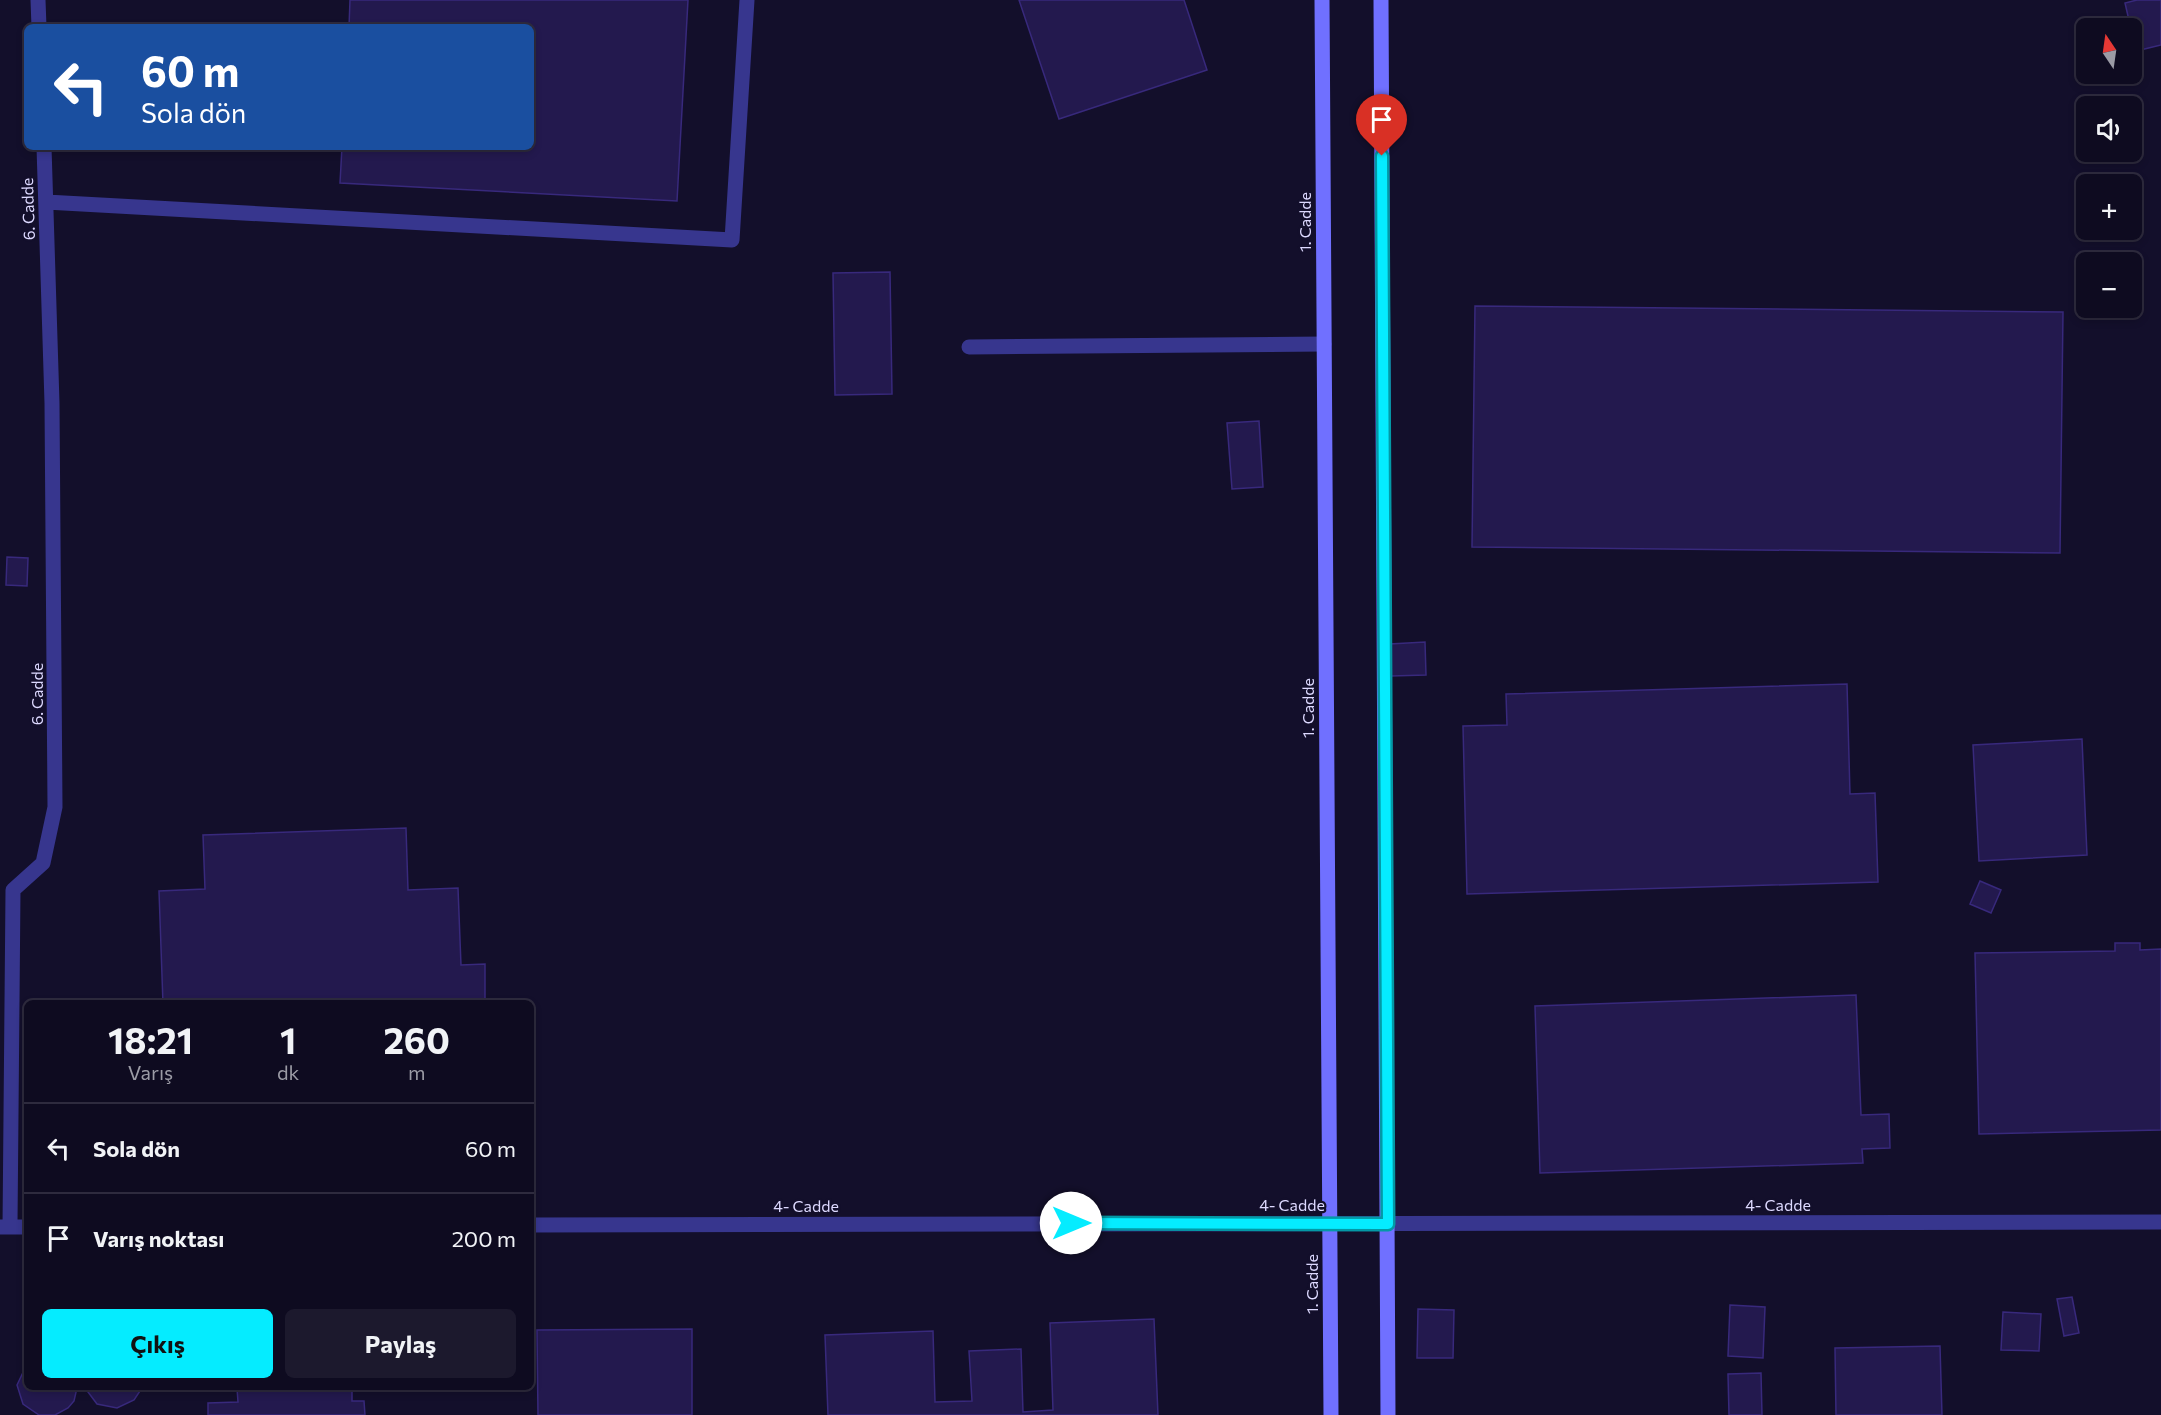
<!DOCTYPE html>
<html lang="tr">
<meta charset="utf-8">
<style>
:root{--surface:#0e0b20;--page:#1c192d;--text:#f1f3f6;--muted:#9b9ba5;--line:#2e2b3e;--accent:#05ecff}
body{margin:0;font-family:Commissioner,sans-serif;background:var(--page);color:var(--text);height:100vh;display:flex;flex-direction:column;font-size:22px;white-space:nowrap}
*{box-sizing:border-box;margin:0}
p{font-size:20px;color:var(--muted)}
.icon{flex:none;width:33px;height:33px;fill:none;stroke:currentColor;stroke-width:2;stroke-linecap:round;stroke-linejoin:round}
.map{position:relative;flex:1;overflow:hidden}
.drawer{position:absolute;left:24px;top:1000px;width:510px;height:390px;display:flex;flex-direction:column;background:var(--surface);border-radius:9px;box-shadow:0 3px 9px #0003,0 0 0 2px var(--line)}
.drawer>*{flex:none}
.hud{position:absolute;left:24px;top:24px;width:510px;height:126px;border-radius:9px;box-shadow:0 3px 9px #0003,0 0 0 2px var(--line);background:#1a4fa0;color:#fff;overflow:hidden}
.needle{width:39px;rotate:347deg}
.buttons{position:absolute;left:2076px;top:18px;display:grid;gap:12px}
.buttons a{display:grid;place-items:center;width:66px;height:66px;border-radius:9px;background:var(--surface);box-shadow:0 3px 9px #0003,0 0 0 2px var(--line);font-size:30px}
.pin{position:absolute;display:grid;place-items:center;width:51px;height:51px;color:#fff;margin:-62px -26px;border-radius:50% 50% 50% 0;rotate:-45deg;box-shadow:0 0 6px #0007}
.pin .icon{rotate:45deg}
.me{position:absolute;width:66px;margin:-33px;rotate:90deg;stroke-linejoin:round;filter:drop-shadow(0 0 4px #0008)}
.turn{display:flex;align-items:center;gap:21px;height:126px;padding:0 18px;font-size:27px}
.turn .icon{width:78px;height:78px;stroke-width:2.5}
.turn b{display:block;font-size:42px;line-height:51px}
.eta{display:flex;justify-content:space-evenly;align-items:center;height:102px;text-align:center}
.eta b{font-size:36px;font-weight:700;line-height:42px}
.action{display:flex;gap:12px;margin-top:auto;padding:12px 18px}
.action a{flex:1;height:69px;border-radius:9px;background:var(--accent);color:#111;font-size:24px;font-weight:700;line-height:69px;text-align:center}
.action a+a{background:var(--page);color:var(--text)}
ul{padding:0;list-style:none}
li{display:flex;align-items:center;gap:18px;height:90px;padding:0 18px;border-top:2px solid var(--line)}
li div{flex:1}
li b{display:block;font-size:22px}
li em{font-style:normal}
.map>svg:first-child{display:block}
.building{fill:#23194e;stroke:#38297c;stroke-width:1.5}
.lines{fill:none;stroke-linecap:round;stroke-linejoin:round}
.lane{stroke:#37368e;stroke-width:15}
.secondary{stroke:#7070ff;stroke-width:15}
.route-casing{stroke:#0399a6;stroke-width:15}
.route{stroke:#05ecff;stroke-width:10}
.labels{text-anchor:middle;stroke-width:4.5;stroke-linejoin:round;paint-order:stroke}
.street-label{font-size:16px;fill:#ddd9ff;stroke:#130f2b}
</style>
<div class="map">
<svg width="2161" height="1415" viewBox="0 0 2161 1415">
<rect width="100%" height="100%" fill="#130f2b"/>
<!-- building -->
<path class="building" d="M350,0H688L677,201L340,183L342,147H531V27H349Z
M1019,0H1184L1207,70L1059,119Z
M2137,0H2161V45L2136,51L2125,3Z
M890,272L892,394L835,395L833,273Z
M1475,306L2063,312L2060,553L1472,547Z
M1259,421L1263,487L1232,489L1227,423Z
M7,557L28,558L27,586L6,585Z
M1425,642L1426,675L1391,676L1390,644Z
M1847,684L1850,794L1875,793L1878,882L1467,894L1463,726L1507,725L1506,694Z
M2082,739L2087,855L1979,861L1973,745Z
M406,828L408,890L458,888L461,965L485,964V999L451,1001V1004H163L159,891L205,889L203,835Z
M1980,881L2001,890L1991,913L1970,904Z
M2115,943H2140V950L2161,949V1130L1979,1134L1975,953L2115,951Z
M1856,995L1861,1115L1889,1114L1890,1148L1862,1149L1863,1163L1540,1173L1535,1006Z
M2072,1297L2079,1333L2064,1336L2057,1299Z
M1730,1305L1765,1307L1763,1358L1728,1356Z
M1418,1309L1454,1310L1453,1358H1417Z
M2003,1312L2041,1314L2039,1351L2001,1350Z
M1154,1319L1158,1415H828L825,1335L933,1331L935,1402L972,1401L969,1351L1021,1349L1023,1412L1053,1410L1050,1323Z
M692,1329V1415H538L537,1330Z
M1940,1346L1942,1415H1836L1835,1348Z
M27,1364V1388H77L74,1401L68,1408L55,1415H39L23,1404L17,1385Z
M1761,1373L1762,1415H1729L1728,1374Z
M85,1388H142L134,1400L117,1408L97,1404Z
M237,1388H352V1401H364L365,1415H208V1403L238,1402Z"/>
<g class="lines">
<!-- lane -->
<path class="lane" d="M38,0L39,27
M46,202L732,240L747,0
M969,347L1324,344
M531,1225L2161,1222
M0,1227H27
M10,1227L13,890L43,863L55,807L52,403L44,147"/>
<!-- secondary -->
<path class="secondary" d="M1322,0L1331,1415
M1381,0L1388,1415"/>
</g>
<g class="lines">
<defs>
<path id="route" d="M1071,1223L1388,1224L1382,156"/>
</defs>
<!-- route casing -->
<use href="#route" class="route-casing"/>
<!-- route -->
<use href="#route" class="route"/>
</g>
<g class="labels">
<!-- street labels -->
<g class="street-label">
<text transform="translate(28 209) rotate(-92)" y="6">6. Cadde</text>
<text transform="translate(1305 222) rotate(-90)" y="6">1. Cadde</text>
<text transform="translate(37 694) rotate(-90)" y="6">6. Cadde</text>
<text transform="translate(1308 708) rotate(-90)" y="6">1. Cadde</text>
<text x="1292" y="1211">4- Cadde</text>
<text x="1778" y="1211">4- Cadde</text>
<text x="806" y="1212">4- Cadde</text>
<text transform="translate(1312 1284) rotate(-90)" y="6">1. Cadde</text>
</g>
</g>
</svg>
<div class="buttons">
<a><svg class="needle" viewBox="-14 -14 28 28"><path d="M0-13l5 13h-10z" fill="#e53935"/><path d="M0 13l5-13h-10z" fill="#9b9ba5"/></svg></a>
<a><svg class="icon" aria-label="sound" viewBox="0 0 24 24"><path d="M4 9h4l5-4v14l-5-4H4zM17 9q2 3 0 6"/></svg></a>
<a>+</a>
<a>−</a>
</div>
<div class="pin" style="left:1382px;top:156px;background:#d93025"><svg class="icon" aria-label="arrive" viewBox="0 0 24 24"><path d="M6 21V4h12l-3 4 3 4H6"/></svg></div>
<svg class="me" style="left:1071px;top:1223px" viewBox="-20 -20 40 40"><circle r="19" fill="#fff"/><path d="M0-13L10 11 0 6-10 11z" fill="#05ecff"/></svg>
<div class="hud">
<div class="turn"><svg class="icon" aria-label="left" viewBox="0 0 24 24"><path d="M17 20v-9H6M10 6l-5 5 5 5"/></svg><div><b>60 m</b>Sola dön</div></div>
</div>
<section class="drawer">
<div class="eta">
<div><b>18:21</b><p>Varış</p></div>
<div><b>1</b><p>dk</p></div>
<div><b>260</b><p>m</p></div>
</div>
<ul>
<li><svg class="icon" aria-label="left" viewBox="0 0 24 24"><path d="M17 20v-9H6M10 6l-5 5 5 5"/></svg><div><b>Sola dön</b></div><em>60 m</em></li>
<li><svg class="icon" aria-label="arrive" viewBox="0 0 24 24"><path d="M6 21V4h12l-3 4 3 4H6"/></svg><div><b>Varış noktası</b></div><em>200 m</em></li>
</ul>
<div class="action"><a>Çıkış</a><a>Paylaş</a></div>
</section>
</div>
